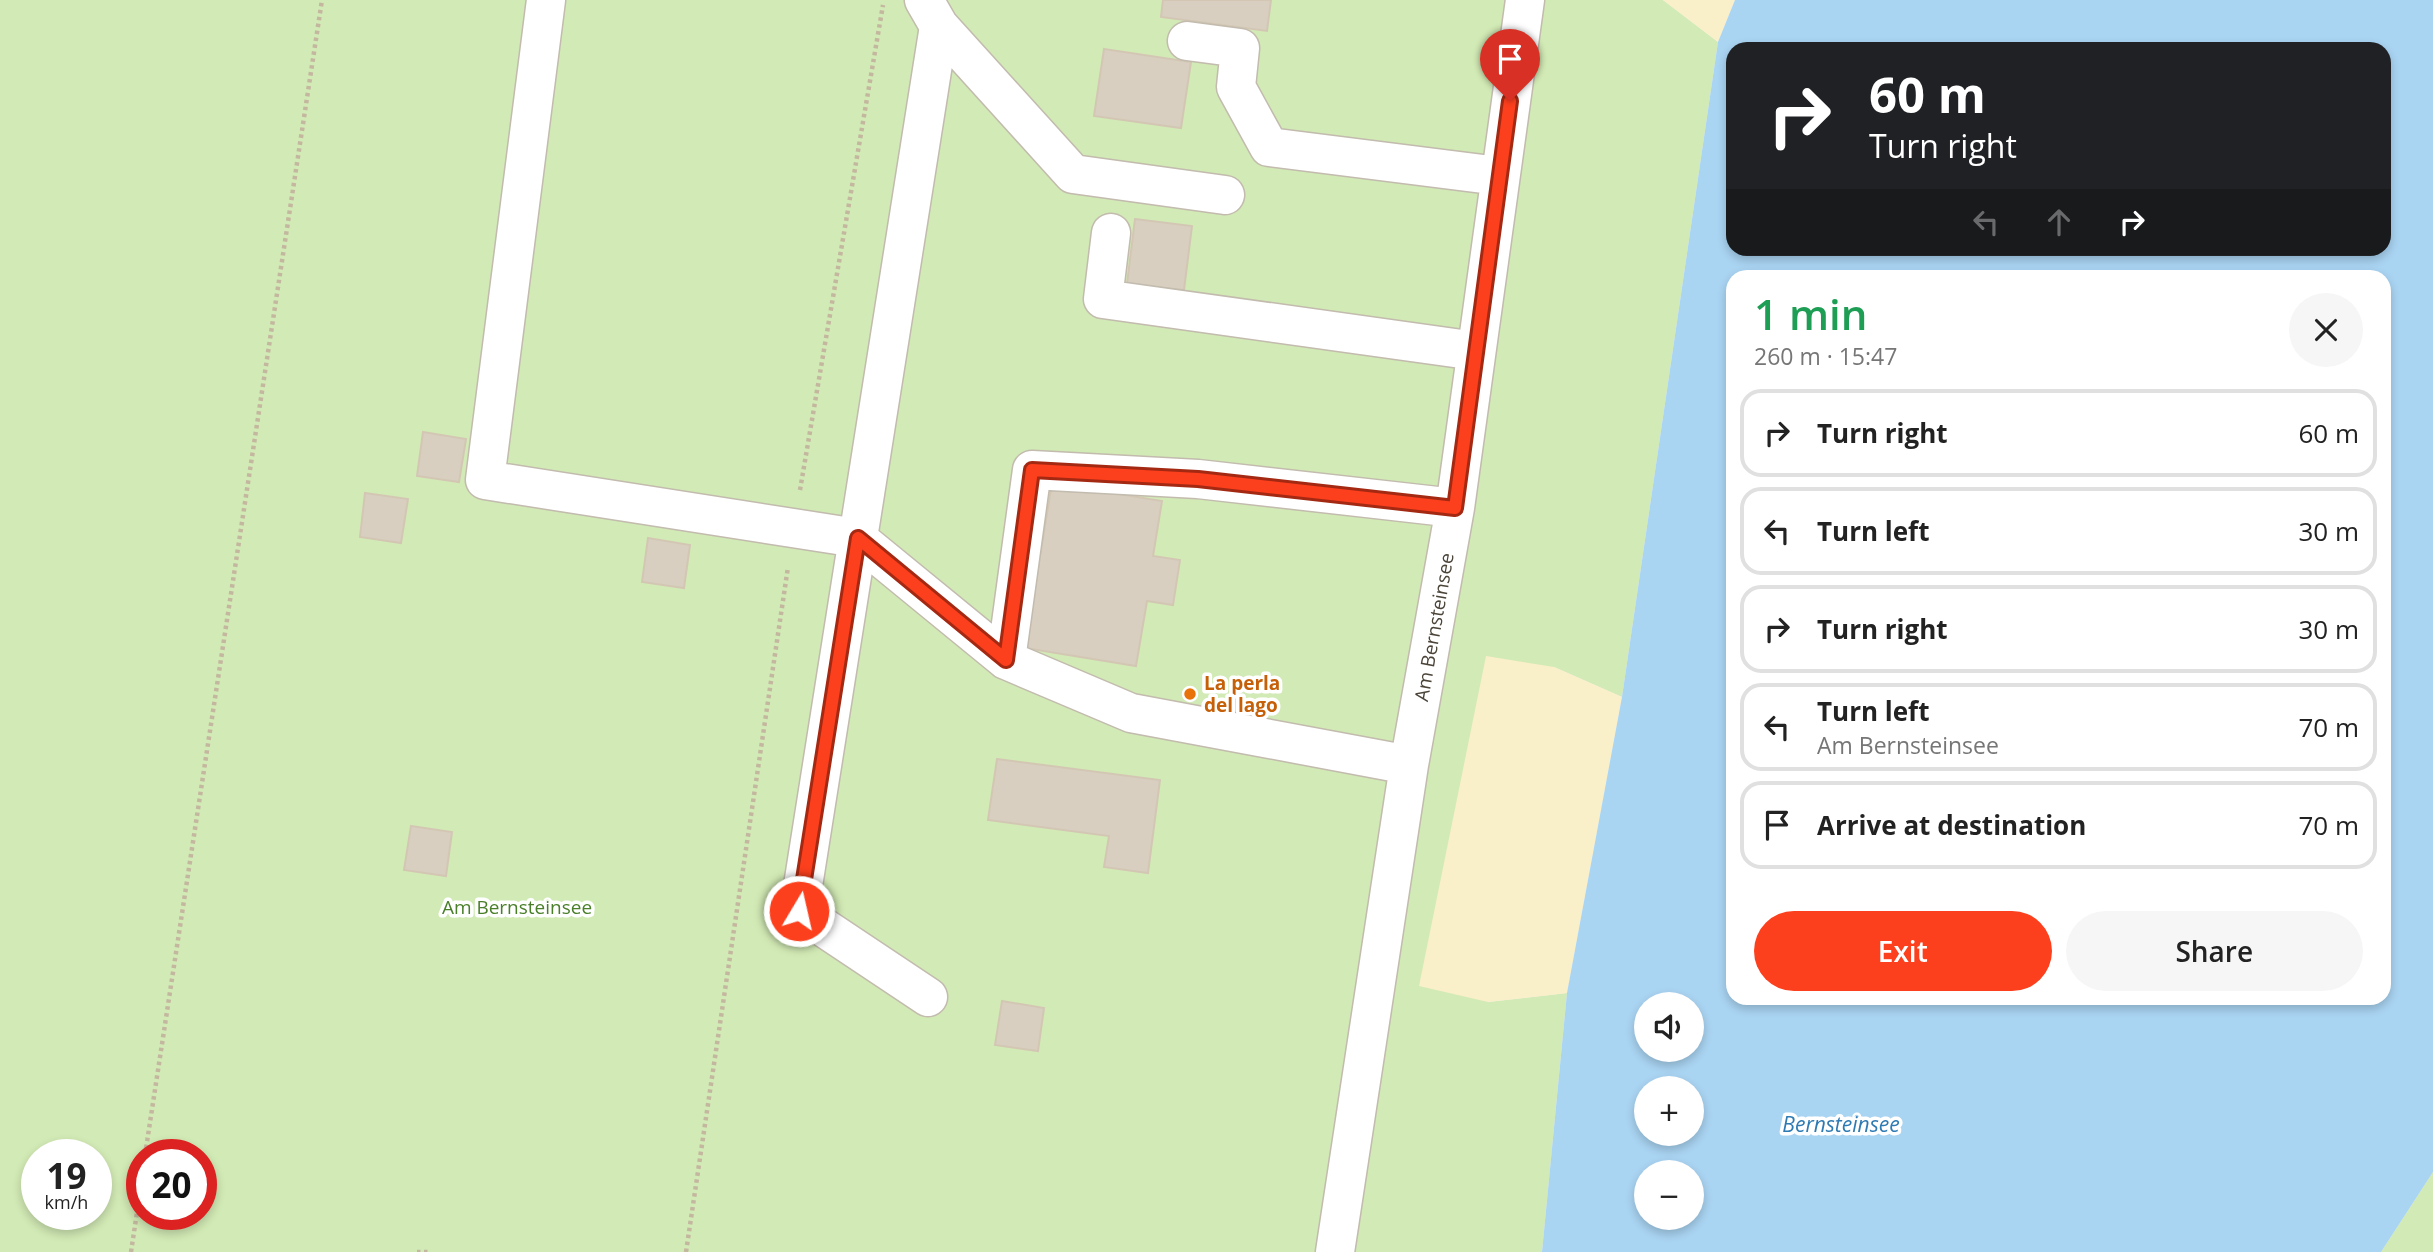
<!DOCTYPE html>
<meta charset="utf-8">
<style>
:root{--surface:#fff;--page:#f6f6f6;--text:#222;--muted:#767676;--line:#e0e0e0;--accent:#fc3f1d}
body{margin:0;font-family:"Open Sans",sans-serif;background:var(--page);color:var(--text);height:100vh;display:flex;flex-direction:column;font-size:26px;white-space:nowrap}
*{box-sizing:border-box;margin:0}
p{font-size:23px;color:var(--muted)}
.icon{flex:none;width:38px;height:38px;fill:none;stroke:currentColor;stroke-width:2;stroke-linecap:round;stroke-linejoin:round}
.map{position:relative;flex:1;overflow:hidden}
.panel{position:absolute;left:1726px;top:270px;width:665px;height:735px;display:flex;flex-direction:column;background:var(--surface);border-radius:21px;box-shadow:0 4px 10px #0003}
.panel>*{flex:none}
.guide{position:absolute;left:1726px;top:42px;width:665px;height:214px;border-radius:21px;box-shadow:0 4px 10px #0003;background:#202124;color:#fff;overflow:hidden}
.controls{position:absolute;left:1634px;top:992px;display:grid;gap:14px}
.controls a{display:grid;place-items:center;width:70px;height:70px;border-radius:50%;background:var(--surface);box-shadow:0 4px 10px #0003;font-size:35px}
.speed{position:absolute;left:21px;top:1139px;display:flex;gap:14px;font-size:35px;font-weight:700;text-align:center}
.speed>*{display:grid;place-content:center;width:91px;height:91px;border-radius:50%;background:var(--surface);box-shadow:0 4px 10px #0003;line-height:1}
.speed small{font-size:18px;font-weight:400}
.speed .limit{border:10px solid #d22;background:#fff;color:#111}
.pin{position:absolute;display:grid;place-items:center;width:60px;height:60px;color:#fff;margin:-72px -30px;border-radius:50% 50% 50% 0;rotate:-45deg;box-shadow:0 0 7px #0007}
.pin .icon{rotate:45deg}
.me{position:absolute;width:77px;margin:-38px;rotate:9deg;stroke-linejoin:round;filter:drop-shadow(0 0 5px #0008)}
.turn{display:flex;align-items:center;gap:24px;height:147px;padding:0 28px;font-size:32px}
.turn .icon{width:91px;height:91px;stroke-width:2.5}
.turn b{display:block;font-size:49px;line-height:60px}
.lanes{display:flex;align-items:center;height:66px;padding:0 28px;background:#0003;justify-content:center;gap:35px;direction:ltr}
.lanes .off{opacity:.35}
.round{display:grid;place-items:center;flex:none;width:74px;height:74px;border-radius:37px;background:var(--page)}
.headline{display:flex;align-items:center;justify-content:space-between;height:119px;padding:0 28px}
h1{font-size:42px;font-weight:600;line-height:52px;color:#1e9e55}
.primary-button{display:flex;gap:14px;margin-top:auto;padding:14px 28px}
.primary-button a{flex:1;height:80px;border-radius:42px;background:var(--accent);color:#fff;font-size:28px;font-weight:600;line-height:80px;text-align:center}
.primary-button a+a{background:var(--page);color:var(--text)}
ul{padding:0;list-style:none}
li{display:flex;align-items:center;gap:21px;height:88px;margin:0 14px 10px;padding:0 14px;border:4px solid var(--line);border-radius:21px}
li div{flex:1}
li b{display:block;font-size:26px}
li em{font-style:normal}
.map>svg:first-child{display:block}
.green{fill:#d2eab5;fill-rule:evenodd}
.sand{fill:#f9efc9}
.water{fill:#a9d4f2;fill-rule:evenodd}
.building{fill:#d8cfc1;stroke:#d3c7b4;stroke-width:2}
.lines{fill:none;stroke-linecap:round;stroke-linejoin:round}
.minor-casing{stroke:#c2bbae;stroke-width:41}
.path{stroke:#c4b79f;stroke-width:4.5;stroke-dasharray:3.5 3.5;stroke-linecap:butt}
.minor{stroke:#fff;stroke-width:38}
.route-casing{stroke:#a42913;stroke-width:18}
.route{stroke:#fc3f1d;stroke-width:12}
.food-dot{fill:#e8710a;stroke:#fff;stroke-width:2.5}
.labels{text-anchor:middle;stroke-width:7;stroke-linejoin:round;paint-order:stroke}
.street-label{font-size:19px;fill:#4b4439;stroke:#fff}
.food-label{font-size:19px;font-weight:bold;fill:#c56008;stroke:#fff;text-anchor:start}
.park-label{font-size:19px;fill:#4a7f2a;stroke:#fff}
.water-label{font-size:21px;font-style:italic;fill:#2e7ab2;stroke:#fff}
</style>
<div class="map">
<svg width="2433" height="1252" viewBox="0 0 2433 1252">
<rect width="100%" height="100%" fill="#f6f3ec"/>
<!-- green -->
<path class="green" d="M0,0H1663L1718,42L1622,697L1554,667L1488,1002L1567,993L1542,1252H0ZM37,1155H96V1214H37ZM142,1155H201V1214H142Z
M2433,1172V1252H2381Z"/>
<!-- sand -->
<path class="sand" d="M1663,0H1735L1718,42Z
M1486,656L1554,667L1622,697L1567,993L1488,1002L1419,986Z"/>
<!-- water -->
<path class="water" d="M1735,0H2433V1172L2381,1252H1542L1567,993L1622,697L1718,42ZM1732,49H2384V248H1732ZM1732,276H2384V998H1732ZM1647,1004H1692V1050H1647ZM1647,1088H1692V1134H1647ZM1647,1172H1692V1218H1647Z"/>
<!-- building -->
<path class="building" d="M1163,0H1271L1267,31L1161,17Z
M1104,49L1191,62L1181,128L1094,116Z
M1135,219L1192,226L1184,290L1127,284Z
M423,432L466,439L459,482L417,476Z
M1052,483L1162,501L1153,556L1180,560L1173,605L1147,601L1136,666L1025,648Z
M365,493L408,499L401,543L360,537Z
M648,538L690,545L684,588L642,582Z
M997,759L1160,780L1148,873L1104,867L1109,836L988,820Z
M411,826L452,832L446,876L404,870Z
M1002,1001L1044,1008L1038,1051L995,1045Z"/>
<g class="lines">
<defs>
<path id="minor" d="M546,0L485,480L857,538L1006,660
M924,0L939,26L1073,174L1225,195
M1187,41L1240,48L1236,87L1269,147L1499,176
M1111,233L1103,299L1476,351
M1409,765L1131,713L1006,660L1032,470L1198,479L1455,508
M928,997L799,911L939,26
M1335,1252L1409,765L1455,508L1525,0"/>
</defs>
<!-- minor casing -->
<use href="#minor" class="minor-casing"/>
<!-- path -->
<path class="path" d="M800,490L883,5
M145,1155L322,0
M131,1252L142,1179
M417,1252H429
M686,1252L788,567"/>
<!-- minor -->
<use href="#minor" class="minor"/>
</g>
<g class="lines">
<defs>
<path id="route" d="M799,911L858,538L1006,660L1032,470L1198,479L1455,508L1510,101"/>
</defs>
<!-- route casing -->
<use href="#route" class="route-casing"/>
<!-- route -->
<use href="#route" class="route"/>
</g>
<!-- markers -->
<circle class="food-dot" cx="1190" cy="694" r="7"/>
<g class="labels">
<!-- street labels -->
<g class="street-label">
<text transform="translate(1434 627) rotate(-80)" y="7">Am Bernsteinsee</text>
</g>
<!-- food labels -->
<g class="food-label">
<text x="1204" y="690">La perla<tspan x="1204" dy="22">del lago</tspan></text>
</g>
<!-- park labels -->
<g class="park-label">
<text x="517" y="914">Am Bernsteinsee</text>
</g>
<!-- water labels -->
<g class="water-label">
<text x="1841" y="1132">Bernsteinsee</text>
</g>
</g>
</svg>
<div class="controls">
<a><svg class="icon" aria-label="sound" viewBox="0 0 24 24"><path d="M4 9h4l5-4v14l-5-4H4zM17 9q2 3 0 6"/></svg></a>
<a>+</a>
<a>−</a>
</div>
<div class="speed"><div>19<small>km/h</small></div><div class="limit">20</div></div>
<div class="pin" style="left:1510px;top:101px;background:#d93025"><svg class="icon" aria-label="arrive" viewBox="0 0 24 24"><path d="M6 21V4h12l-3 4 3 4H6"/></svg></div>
<svg class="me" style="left:799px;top:911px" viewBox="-20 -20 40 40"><circle r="17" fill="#fc3f1d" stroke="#fff" stroke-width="3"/><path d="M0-11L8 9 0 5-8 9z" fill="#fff"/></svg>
<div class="guide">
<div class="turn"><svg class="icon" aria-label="right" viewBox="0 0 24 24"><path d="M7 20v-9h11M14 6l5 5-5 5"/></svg><div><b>60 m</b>Turn right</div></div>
<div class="lanes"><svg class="icon off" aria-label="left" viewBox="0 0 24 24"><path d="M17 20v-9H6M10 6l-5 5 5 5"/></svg><svg class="icon off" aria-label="ahead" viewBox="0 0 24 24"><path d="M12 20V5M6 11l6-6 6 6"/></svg><svg class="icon" aria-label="right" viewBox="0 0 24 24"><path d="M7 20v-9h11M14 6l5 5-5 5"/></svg></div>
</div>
<section class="panel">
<div class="headline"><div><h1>1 min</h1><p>260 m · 15:47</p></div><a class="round"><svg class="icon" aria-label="close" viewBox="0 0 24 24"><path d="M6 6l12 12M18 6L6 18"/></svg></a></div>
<ul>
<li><svg class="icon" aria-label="right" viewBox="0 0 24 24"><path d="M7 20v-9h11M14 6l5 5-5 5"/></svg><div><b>Turn right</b></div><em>60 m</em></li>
<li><svg class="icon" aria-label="left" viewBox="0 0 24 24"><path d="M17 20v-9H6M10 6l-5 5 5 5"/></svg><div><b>Turn left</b></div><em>30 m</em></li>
<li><svg class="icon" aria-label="right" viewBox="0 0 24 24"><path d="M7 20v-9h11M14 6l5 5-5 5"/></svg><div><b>Turn right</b></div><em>30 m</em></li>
<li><svg class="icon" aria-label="left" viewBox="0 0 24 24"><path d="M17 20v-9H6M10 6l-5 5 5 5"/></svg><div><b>Turn left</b><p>Am Bernsteinsee</p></div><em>70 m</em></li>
<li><svg class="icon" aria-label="arrive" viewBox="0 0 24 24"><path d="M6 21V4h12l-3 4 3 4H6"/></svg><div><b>Arrive at destination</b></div><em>70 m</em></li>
</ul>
<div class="primary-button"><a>Exit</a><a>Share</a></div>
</section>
</div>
